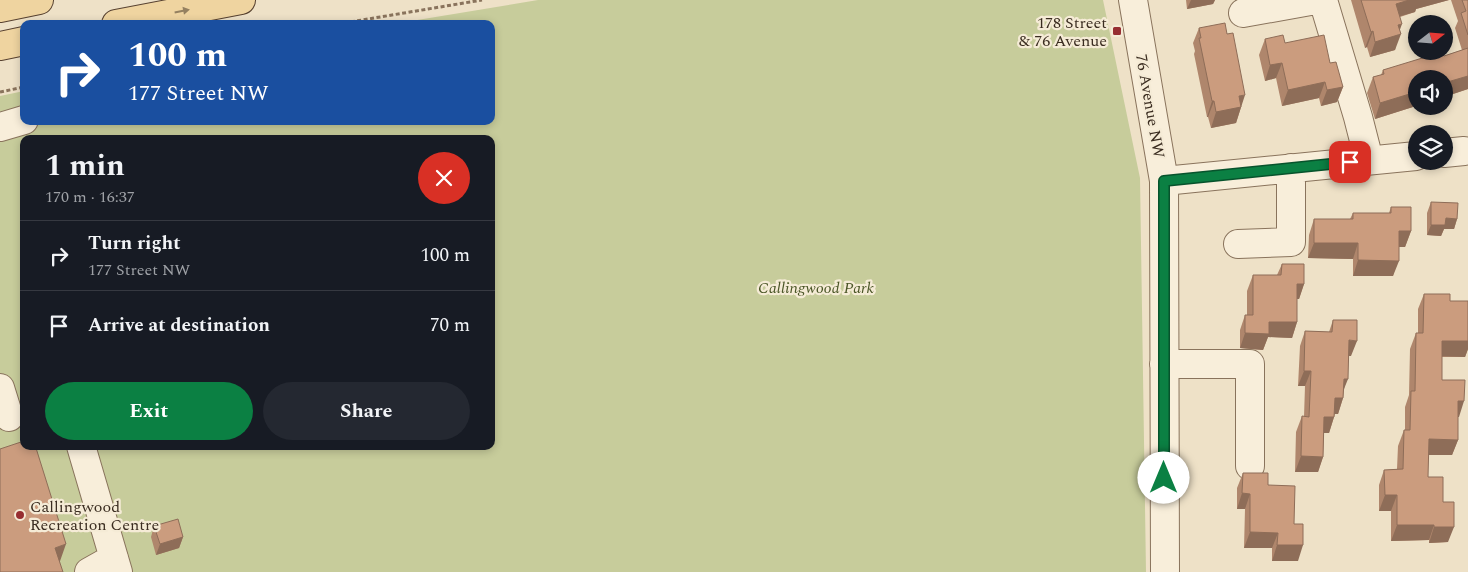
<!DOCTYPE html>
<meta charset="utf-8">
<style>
:root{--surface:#171b24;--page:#242831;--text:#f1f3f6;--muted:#9ea1a6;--line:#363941;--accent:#0b8043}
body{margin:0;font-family:Spectral,serif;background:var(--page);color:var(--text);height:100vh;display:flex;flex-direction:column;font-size:19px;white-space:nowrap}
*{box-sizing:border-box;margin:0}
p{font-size:16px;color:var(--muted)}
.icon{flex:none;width:28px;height:28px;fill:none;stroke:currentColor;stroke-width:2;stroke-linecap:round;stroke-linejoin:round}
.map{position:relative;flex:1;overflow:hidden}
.details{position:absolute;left:20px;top:135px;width:475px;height:315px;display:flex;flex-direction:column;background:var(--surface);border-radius:10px;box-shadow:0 2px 8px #0003}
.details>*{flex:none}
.hud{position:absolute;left:20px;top:20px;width:475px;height:105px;border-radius:10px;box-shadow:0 2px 8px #0003;background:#1a4fa0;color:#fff;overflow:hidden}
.needle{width:32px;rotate:73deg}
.tools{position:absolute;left:1408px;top:15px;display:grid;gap:10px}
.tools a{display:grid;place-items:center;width:45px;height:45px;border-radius:50%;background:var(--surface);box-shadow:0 2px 8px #0003;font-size:25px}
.pin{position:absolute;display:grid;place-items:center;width:42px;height:42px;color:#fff;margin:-21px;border-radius:10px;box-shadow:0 2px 8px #0006}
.me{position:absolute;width:55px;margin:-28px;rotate:0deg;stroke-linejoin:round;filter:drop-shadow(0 0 4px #0008)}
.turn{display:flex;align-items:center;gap:18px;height:105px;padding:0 25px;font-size:22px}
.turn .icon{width:65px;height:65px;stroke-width:2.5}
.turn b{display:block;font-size:35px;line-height:42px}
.round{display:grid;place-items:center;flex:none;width:52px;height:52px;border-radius:26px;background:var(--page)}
.summary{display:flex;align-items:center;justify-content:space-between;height:85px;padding:0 25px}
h1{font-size:30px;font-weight:700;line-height:38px}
.cta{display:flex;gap:10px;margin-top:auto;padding:10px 25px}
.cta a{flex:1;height:58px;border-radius:30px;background:var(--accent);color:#fff;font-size:20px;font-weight:700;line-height:58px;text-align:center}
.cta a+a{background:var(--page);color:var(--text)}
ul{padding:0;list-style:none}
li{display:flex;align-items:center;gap:15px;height:70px;padding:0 25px;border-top:1px solid var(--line)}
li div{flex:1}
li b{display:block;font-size:19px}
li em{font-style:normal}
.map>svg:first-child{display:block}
.green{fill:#c7cc9b;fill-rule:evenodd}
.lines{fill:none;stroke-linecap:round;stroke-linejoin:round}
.minor-casing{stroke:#89735c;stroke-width:30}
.major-casing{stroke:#574130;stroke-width:30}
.path{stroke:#89735c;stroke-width:3;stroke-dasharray:4 2.5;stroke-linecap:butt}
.minor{stroke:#f8eeda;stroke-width:28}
.major{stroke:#efd4a0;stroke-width:28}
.wall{fill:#af866c}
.shaded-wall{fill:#8e6d58}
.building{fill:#cb9c7e;stroke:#8e6d58}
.oneway{fill:#948060}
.route-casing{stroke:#07532c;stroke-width:12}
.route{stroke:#0b8043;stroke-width:9}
.poi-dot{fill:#972e31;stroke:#f5ebd6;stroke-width:2}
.labels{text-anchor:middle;stroke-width:4.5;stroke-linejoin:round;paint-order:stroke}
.poi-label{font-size:16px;fill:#3a2c20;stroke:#f5ebd6;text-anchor:end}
.street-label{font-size:16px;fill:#3a2c20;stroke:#f5ebd6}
.park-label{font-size:16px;font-style:italic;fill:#4b5627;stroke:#f5ebd6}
</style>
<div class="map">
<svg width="1468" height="572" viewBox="0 0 1468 572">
<rect width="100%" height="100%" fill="#eee1c7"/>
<!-- green -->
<path class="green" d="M538,0H1103L1140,178L1146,572H0V96L24,91V121H491V24H393ZM24,139H491V446H24Z"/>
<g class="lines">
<defs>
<path id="minor" d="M1133,0L1164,181L1165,572
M1323,0L1358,117L1369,160
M1243,13L1316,0
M0,127L24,120
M1444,153L1464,151
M1164,181L1416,156
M1238,244L1291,242V168
M1164,364H1250V466
M0,388L9,417
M81,446L118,572
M89,572L114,558"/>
<path id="major" d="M0,8L39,0
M116,24L241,0
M0,46L24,41"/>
</defs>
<!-- minor casing -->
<use href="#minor" class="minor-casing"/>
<!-- major casing -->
<use href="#major" class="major-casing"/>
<!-- path -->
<path class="path" d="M338,24L482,0
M0,92L24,87"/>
<!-- minor -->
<use href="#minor" class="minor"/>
<!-- major -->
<use href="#major" class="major"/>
</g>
<!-- wall -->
<path class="wall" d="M1186,0H1215L1213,4L1187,9Z
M1351,0H1449L1416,9L1415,12L1400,17L1399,30L1395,50L1370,57L1367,47L1365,48Z
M1451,0H1468V89L1444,97V79H1416V106L1375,119L1367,93L1373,77L1381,75L1383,70L1444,56L1462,50L1455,28L1458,21Z
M1199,28L1241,105V107L1236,123L1211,128L1208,117H1207L1194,54L1195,51L1193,43Z
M1265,39L1285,43L1330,63L1343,87L1337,102L1321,106L1319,98L1282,106L1276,78L1265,81L1259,55Z
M1431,202L1457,219L1454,229H1444L1441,236L1427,235V213Z
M1391,207L1411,231L1405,247H1399L1393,276H1353V259L1308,258L1309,235L1314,219H1350L1353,213H1389Z
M1282,264L1304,284L1299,299H1297V322L1292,338L1268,337L1263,350L1240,348V330L1245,315H1247V291L1253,275H1277Z
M1424,294L1450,301H1468V349L1465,357H1442V380L1459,417H1458V440L1452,455H1428V477L1443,502L1448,542L1429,543V540L1391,541V511H1379V485L1384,470L1397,469L1398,446L1404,430H1405V407L1409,395L1410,349L1416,333H1418V309Z
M1333,320L1351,356H1349L1344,390L1343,398L1338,414H1335L1334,417L1329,433H1324L1323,457L1318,472H1295L1296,432L1302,416L1304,417L1305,386H1298L1300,346L1305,331L1329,332Z
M1243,473L1268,485L1294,524L1298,561H1272V548H1244L1245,509H1237V488Z
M154,526L183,537L179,548L156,555L151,537Z"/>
<!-- shaded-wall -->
<path class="shaded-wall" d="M1191,0H1215L1213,4L1187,9Z
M1409,0H1449L1416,9L1415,12L1390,19L1396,4Z
M1402,24L1398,35L1401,34L1395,50L1370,57L1375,42L1398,25Z
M1373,31L1367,47L1365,48L1371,32Z
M1282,63L1276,78L1265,81L1270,65Z
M1468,76V89L1444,97V83Z
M1325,82L1319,98L1282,106L1288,90Z
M1343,87L1337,102L1321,106L1327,90Z
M1416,92V106L1375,119L1380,103Z
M1245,95L1236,123L1211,128L1216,112L1239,96Z
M1212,101H1214L1208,117H1207Z
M1446,218L1457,219L1454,229H1444L1441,236L1427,235L1431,225Z
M1399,231H1411L1405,247H1393Z
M1314,243H1358L1353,259L1308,258Z
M1358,260L1399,261L1393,276H1353Z
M1297,284H1304L1299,299H1292Z
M1269,322H1297L1292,338L1268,337L1263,350L1240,348L1245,333Z
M1349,340L1357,341L1351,356H1343Z
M1442,341H1468V349L1465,357L1437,356Z
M1304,371H1311L1305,386H1298Z
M1344,379H1348L1342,394Z
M1335,398H1343L1338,414H1329Z
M1458,401H1464L1459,417H1453Z
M1324,417H1334L1329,433H1319Z
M1429,439L1458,440L1452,455H1423Z
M1301,456L1323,457L1318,472H1295Z
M1242,493L1250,494L1245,509H1237Z
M1385,495H1397L1391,511H1379Z
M1397,525H1434L1429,540L1391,541Z
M1434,527H1454L1448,542L1429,543Z
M1250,532L1278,533L1272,548H1244Z
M183,537L179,548L156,555L160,544Z
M66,544L59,564L55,548Z
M1277,545H1303L1298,561H1272Z"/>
<!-- building -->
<path class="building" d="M1361,0H1409L1396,4L1402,24L1398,25L1401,34L1375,42L1373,31L1371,32Z
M1462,0H1468V35L1461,13L1466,11Z
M1225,23L1227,34L1233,33L1245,95L1239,96L1241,107L1216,112L1214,101H1212L1199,38H1201L1199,28Z
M1283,35L1285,43L1324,35L1330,63L1336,62L1343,87L1327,90L1325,82L1288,90L1282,63L1270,65L1265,39Z
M1468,48V76L1444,83V79H1416V92L1380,103L1373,77L1384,74L1383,70L1442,52L1444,56Z
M1431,202L1458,203L1457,219L1446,218L1445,225H1431Z
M1391,207H1411V231H1399V261L1358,260V243H1314V219H1353V213H1391Z
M1282,264H1304V284H1297V322H1269V334L1245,333V315H1253V275H1281Z
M1424,294H1450V301H1468V341H1442V380H1465L1464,401H1458V440L1429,439L1428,477H1443V502H1454V527H1434V525H1397V495H1385L1384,470L1403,469L1404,430H1410L1411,391H1415L1416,333H1423Z
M1333,320H1357V341L1349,340L1348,379H1344L1343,398H1335L1334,417H1324L1323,457L1301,456L1302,416L1309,417L1311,371H1304L1305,331L1332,332Z
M24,441V446H33L36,448L66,544L55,548L63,572H0V449Z
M1243,473H1268V485L1295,486L1294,524H1303V545H1277L1278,533L1250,532V494L1242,493Z
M178,519L183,537L160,544L154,526Z"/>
<!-- one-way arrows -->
<defs><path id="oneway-solid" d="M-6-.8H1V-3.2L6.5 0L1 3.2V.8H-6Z" transform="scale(1.25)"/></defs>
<use class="oneway" href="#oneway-solid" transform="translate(182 11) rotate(-11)"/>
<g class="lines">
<defs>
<path id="route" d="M1164,478V181L1350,162"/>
</defs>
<!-- route casing -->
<use href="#route" class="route-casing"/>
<!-- route -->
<use href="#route" class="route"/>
</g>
<!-- markers -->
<g class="poi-dot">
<rect x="1112" y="26" width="10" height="10" rx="2.5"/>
<circle cx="20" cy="515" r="5"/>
</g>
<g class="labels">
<!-- poi labels -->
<g class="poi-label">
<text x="1107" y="28">178 Street<tspan x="1107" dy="18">&amp; 76 Avenue</tspan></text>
<text x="30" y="512" text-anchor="start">Callingwood<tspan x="30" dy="18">Recreation Centre</tspan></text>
</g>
<!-- street labels -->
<g class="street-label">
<text transform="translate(1151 106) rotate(80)" y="6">76 Avenue NW</text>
</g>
<!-- park labels -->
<g class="park-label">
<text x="816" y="293">Callingwood Park</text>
</g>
</g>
</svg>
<div class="tools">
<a><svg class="needle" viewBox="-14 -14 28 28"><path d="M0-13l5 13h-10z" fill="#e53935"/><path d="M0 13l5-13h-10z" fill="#9ea1a6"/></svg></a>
<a><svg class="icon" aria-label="sound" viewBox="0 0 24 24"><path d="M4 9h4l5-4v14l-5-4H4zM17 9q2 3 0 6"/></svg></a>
<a><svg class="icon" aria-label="layers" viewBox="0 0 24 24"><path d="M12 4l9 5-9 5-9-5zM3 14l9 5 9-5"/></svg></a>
</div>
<div class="pin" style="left:1350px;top:162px;background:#d93025"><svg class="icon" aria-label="arrive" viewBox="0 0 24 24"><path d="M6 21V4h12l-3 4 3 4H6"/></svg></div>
<svg class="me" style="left:1164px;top:478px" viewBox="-20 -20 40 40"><circle r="19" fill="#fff"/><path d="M0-13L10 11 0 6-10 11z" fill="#0b8043"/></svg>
<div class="hud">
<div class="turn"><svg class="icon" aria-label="right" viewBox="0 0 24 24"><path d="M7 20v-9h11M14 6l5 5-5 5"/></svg><div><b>100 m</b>177 Street NW</div></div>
</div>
<section class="details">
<div class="summary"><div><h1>1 min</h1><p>170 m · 16:37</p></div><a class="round" style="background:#d93025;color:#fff"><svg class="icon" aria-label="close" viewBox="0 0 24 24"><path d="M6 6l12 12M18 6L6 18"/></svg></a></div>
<ul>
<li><svg class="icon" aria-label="right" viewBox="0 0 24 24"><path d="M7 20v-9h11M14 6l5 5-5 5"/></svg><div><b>Turn right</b><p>177 Street NW</p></div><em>100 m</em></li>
<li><svg class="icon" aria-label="arrive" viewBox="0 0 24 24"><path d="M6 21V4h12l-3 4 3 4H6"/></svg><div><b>Arrive at destination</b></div><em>70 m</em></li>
</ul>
<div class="cta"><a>Exit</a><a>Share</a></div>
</section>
</div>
